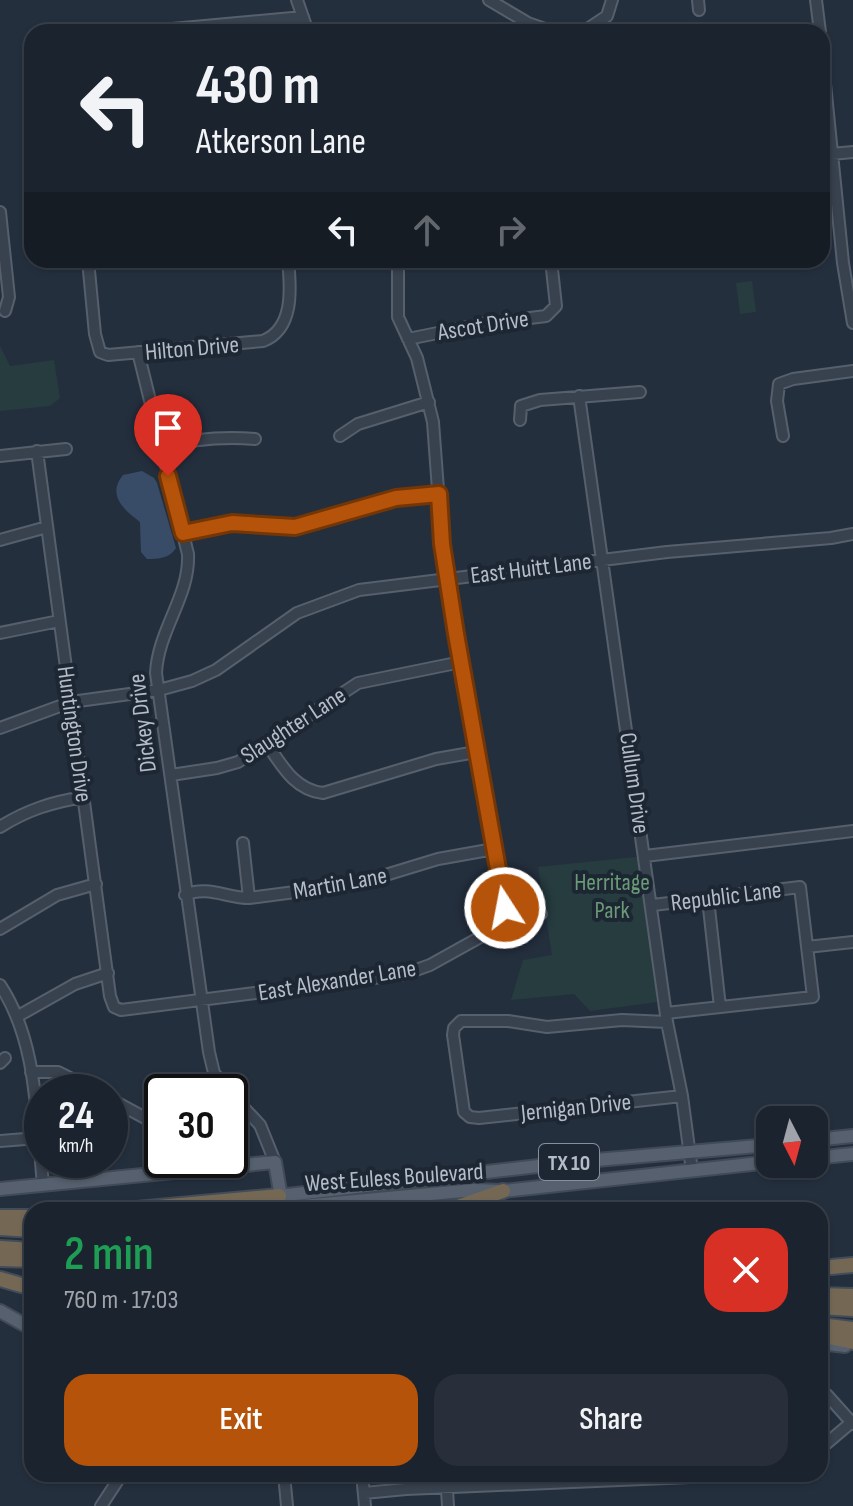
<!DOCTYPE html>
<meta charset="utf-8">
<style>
:root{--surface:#1b232e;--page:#282f3a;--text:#f1f3f6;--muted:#a0a4aa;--line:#39404a;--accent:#b45309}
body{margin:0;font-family:"Sofia Sans Condensed",sans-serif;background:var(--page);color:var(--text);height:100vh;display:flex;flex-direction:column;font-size:30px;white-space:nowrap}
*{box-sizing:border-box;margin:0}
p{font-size:26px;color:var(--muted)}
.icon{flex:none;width:44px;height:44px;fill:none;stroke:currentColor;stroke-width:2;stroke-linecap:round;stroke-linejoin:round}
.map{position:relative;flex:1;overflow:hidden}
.panel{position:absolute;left:24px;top:1202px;width:804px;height:280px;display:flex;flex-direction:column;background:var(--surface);border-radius:24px;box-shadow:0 2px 6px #0004,0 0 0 2px var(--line)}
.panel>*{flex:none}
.top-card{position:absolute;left:24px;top:24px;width:806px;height:244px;border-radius:24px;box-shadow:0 2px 6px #0004,0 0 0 2px var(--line);background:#1b232e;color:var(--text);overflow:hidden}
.needle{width:52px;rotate:174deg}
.fabs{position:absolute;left:756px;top:1106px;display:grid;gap:16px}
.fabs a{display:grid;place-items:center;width:72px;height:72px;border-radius:16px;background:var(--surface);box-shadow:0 2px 6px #0004,0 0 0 2px var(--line);font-size:40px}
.speed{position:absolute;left:24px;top:1074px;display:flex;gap:16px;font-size:40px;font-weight:700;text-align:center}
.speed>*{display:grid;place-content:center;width:104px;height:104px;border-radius:50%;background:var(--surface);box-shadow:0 2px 6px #0004,0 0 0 2px var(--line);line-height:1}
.speed small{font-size:20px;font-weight:400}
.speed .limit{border:4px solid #111;border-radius:12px;background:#fff;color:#111}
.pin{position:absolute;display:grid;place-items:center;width:68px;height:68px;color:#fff;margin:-82px -34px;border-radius:50% 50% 50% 0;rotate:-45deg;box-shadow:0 0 8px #0007}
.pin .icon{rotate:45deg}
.me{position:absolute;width:88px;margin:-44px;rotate:349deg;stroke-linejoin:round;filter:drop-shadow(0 0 6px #0008)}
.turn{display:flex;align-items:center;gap:28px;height:168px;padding:0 40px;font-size:36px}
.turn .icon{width:104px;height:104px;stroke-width:2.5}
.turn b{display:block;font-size:56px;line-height:68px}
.lanes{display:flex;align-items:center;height:76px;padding:0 40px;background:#0003;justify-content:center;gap:40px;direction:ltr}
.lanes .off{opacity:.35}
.round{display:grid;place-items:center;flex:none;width:84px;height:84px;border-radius:24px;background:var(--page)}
.head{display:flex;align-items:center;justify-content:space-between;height:136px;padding:0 40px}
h1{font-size:48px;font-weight:600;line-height:60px;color:#1e9e55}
.action{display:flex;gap:16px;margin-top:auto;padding:16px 40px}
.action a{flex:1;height:92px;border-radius:24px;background:var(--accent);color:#fff;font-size:32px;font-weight:600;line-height:92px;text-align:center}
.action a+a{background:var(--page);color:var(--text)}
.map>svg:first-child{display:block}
.green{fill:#263c3f}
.water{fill:#394c67}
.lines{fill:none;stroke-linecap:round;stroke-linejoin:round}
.minor-casing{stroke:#565f6c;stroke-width:14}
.major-casing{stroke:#414a57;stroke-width:16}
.highway-casing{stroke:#434c59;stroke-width:18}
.minor{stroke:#38414e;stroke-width:10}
.major{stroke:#56606e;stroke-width:12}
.highway{stroke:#746855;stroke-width:14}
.route-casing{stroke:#753606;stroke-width:20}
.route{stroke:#b45309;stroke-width:14}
.labels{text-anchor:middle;stroke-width:8;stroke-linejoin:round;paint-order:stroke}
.shield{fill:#1d2633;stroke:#878f9c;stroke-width:2}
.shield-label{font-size:22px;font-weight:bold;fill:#b4bcc9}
.street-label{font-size:24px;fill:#b4bcc9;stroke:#1d2633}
.park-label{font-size:24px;fill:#6b9a76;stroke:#1d2633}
</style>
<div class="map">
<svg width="853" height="1506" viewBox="0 0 853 1506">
<rect width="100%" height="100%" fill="#242f3e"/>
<!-- green -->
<path class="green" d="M752,281L756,312L740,314L736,283Z
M0,346L10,366L54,360L60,398L50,406L0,411Z
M645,856L657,1002L590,1011L574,994L511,1000L523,960L552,955L538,867Z"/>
<!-- water -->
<path class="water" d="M142,471L154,478L157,483L176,548C170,558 159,559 147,559L141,552L140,522C123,509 107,495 123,475Z"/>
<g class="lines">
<defs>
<path id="minor" d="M297,0L308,32
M489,0L528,23L554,32
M698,0L699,10
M816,0L820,32
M139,32L303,17
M583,32L607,16L612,0
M822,54L843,263L853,323
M832,154L853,152
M0,212L9,297L5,311
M88,260L95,334L100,352L108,355L263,341C294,329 291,289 288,260
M177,260L187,263L221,260
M398,260V317L417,358L433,422L442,544L494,849L509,921
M408,339L482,324L546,316L556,306L551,260
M138,352L188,554C190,596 158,630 156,673L209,1052L214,1073L229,1092
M579,396L667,1022L682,1096L692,1171
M520,420L521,406L540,400L640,392
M340,436L358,424L429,402
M783,436L777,401L779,384L793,379L853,371
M160,447C193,439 221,436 255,439
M37,451L110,996L114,1007L121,1010L405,974L430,965L509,921L541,914
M0,456L66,449
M183,533L232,523L295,527L396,498L439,494
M0,540L47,527
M0,633L59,621
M0,728L71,702L159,690L192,681L216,670L297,613L359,590L667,552L831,538L853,534
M267,744C282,766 295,790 323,793L436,759L476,752
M171,775L217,768L238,762L358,683L461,662
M0,827C27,810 52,802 84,797
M243,843L249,898
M645,856L853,831
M185,895C207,885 227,898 249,898L356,884L438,859L494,849
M708,899L720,1007
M653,905L800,887L813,997L666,1013
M0,929L57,895L96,884
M807,947L853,942
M0,985C38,1042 36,1118 43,1184
M18,1016L75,984L108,973
M667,1022L622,1020L547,1027L508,1021H461L454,1028L453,1035L464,1112L470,1117L479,1118L682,1096
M0,1063L5,1058
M31,1072H58L98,1092
M230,1093L260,1125L275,1162
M110,1099L147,1119L162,1123
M0,1141L38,1138
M90,1160L93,1180
M820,1392L827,1395L853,1424
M820,1449L853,1421
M284,1474L287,1506
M362,1474L365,1506
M446,1474L448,1506
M364,1493L406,1489L761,1474
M101,1506L122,1474"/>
<path id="major" d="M814,1140L853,1136
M814,1158L853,1154
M0,1189L275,1162L282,1203L291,1207L474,1190L503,1191L770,1162
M279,1196L573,1162L770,1145
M0,1311L32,1329
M820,1343L845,1346"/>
<path id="highway" d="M126,1210L279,1196
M449,1210L503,1191
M0,1217H32
M0,1228L32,1230
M0,1248L32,1250
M0,1259L32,1260
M820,1268L853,1265
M0,1279L32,1288
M820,1295L853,1296
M820,1307L853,1309
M820,1325L853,1329
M820,1335L853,1342"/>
</defs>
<!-- minor casing -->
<use href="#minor" class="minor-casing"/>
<!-- major casing -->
<use href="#major" class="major-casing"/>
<!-- highway casing -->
<use href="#highway" class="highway-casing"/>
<!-- minor -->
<use href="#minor" class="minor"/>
<!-- major -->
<use href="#major" class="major"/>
<!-- highway -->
<use href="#highway" class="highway"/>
</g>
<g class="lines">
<defs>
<path id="route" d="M168,476L183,533L232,523L295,527L396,498L439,494L442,544L456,634L505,908"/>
</defs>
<!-- route casing -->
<use href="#route" class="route-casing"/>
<!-- route -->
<use href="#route" class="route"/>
</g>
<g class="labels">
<!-- shield labels -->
<rect class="shield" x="539" y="1144" width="60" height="36" rx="6"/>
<g class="shield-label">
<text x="569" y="1170">TX 10</text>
</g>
<!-- street labels -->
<g class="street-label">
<text transform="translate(483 325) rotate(-9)" y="8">Ascot Drive</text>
<text transform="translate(192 348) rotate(-5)" y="8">Hilton Drive</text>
<text transform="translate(531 568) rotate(-7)" y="8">East Huitt Lane</text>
<text transform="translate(142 723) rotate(-97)" y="8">Dickey Drive</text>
<text transform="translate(293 725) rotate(-33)" y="8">Slaughter Lane</text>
<text transform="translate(75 734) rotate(82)" y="8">Huntington Drive</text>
<text transform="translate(635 783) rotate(82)" y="8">Cullum Drive</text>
<text transform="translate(340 883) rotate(-10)" y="8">Martin Lane</text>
<text transform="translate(726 896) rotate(-7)" y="8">Republic Lane</text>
<text transform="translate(337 980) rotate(-9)" y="8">East Alexander Lane</text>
<text transform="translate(576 1107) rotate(-6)" y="8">Jernigan Drive</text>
<text transform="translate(394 1177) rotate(-4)" y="8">West Euless Boulevard</text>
</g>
<!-- park labels -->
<g class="park-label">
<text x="612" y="890">Herritage<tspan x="612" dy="28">Park</tspan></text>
</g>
</g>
</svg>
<div class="fabs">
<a><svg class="needle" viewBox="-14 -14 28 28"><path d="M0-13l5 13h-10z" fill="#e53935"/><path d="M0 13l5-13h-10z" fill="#a0a4aa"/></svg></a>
</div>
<div class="speed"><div>24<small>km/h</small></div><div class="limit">30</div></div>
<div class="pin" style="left:168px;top:476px;background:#d93025"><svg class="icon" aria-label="arrive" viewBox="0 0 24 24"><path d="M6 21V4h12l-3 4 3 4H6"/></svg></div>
<svg class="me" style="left:505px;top:908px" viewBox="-20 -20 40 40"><circle r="17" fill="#b45309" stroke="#fff" stroke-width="3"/><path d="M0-11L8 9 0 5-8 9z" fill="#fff"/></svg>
<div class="top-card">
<div class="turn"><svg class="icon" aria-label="left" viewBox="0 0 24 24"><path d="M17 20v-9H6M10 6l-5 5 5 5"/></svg><div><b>430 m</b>Atkerson Lane</div></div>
<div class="lanes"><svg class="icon" aria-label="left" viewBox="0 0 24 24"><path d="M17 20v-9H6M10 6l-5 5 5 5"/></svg><svg class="icon off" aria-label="ahead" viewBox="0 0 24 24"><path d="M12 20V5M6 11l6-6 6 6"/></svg><svg class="icon off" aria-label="right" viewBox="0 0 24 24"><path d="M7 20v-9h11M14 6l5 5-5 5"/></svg></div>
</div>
<section class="panel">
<div class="head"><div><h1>2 min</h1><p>760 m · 17:03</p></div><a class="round" style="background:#d93025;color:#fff"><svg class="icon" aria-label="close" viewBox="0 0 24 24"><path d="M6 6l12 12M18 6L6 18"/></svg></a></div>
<div class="action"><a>Exit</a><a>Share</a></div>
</section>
</div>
